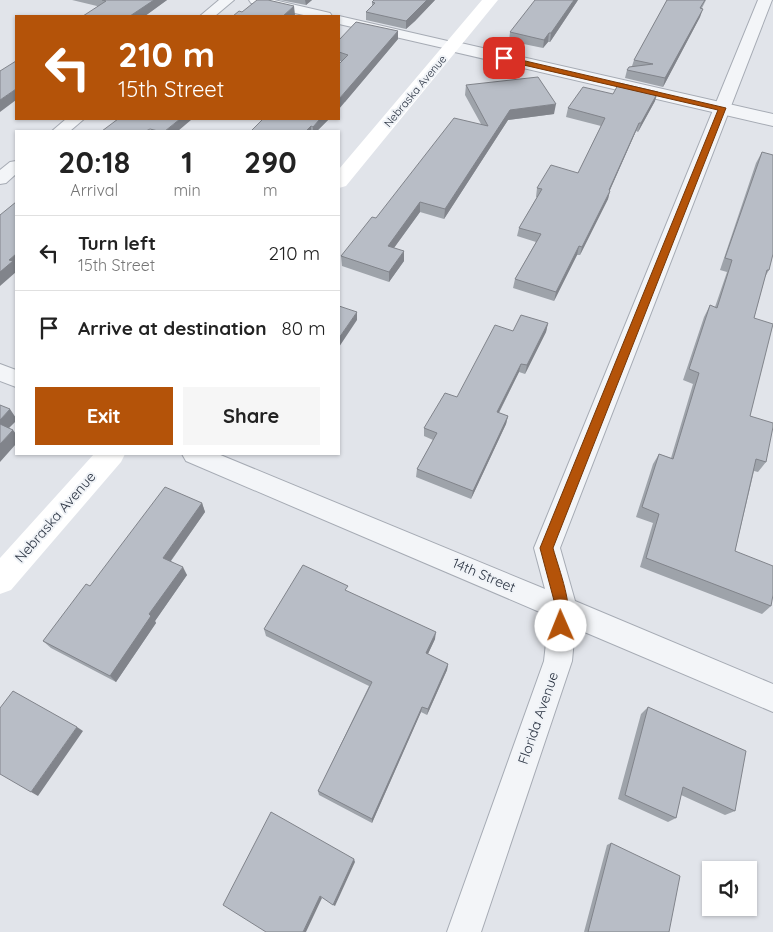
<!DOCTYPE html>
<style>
:root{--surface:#fff;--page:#f6f6f6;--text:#222;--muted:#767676;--line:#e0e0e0;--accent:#b45309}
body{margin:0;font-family:Quicksand,sans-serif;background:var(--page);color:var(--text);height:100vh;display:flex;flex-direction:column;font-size:19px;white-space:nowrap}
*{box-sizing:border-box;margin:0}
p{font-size:16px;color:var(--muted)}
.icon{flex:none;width:28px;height:28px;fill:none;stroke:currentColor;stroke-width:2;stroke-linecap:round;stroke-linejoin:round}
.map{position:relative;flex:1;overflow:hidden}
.panel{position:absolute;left:15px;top:130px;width:325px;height:325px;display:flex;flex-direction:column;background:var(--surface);border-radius:0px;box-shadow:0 1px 4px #0004}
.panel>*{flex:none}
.top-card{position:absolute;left:15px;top:15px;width:325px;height:105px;border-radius:0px;box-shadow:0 1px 4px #0004;background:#b45309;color:#fff;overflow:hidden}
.controls{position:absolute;left:702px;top:861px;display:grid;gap:10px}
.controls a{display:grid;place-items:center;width:55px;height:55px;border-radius:0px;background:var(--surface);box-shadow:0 1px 4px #0004;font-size:25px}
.pin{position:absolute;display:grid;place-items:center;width:42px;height:42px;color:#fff;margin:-21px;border-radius:10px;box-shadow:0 2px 8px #0006}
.me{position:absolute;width:55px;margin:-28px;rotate:359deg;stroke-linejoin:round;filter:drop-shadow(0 0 4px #0008)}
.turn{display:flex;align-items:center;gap:18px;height:105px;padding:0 20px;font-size:22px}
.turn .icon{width:65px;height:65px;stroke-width:2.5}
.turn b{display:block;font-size:35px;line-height:42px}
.eta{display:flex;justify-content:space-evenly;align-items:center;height:85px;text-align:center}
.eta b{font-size:30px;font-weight:800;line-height:35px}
.cta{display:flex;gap:10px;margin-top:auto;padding:10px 20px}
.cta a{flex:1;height:58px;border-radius:0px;background:var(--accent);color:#fff;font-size:20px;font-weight:800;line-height:58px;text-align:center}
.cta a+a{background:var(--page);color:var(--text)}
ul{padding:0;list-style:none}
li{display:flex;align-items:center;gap:15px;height:75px;padding:0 20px;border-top:1px solid var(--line)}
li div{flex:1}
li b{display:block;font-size:19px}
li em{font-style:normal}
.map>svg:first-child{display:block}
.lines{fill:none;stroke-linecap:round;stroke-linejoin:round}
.minor-casing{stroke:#a6abb4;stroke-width:2}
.tertiary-casing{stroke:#a6abb4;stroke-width:2}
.minor{fill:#f3f5f8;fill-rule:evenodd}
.tertiary{fill:#f3f5f8;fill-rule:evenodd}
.secondary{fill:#fff;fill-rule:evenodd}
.wall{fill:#9ea3aa}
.shaded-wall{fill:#81848b}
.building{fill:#b8bdc6;stroke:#81848b}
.route{fill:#b45309;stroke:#753606}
.labels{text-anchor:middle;stroke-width:4;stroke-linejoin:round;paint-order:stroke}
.far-street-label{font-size:11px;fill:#293241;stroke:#f0f3f7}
.street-label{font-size:14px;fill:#293241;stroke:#f0f3f7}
</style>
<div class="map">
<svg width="773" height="932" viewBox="0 0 773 932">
<rect width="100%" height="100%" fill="#e1e4ea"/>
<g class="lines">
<defs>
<path id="minor" d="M219,0H234L215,16H200Z
M249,0H274L330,13L332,16H308L251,3Z
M758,0H772L560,548L575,601L773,684V712L575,628L572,661L481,932H447L544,661L549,616L186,461L182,454H218L545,589L534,548Z
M337,16H339L452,42L457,43L459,46L457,49L452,50L339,24Z
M66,119H84L70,131H52Z
M16,161V174L6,183L0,184V170L10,162Z
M0,364L16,370V387L0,381Z"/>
<path id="tertiary" d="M452,41L773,114V126L446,50L444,46L446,42Z"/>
</defs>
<!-- minor casing -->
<use href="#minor" class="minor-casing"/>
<!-- tertiary casing -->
<use href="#tertiary" class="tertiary-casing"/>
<!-- minor -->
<use href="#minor" class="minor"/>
<!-- tertiary -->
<use href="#tertiary" class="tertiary"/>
<!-- secondary -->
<path class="secondary" d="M482,0H498L346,186L339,188V169Z
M94,454H125L121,462L11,590L0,594V558Z"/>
</g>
<!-- wall -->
<path class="wall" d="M72,0H167L145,16L97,6Z
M280,0H312L306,5Z
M374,0H435L415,21L406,29L366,20V12L372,6V2Z
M578,0L550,42H548L543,48L509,41L510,32Z
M667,0H706L702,8L700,17L663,87L625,78L627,70L632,66L634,60Z
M398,31V39L345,102L341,61H339V40Z
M466,85L554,114L508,120L444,219L420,212L394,248L404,261L389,282L342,266L341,256L376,218L481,124L465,95Z
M613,94L655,101L638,132L636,131L610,190L608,199L580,255H577L554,301L513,288L515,279L536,242L517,236L519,228L537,197H536L537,188L578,173L601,126L566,117L568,108Z
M263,119H329L317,131H251Z
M762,152L769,270L765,277L754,318L750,416L766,462L758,472L754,471L735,551L771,606L762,614L640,567L653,523L636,517L653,464L659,454L671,458L693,384L683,380L704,317L710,305L715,307L727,272L720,270L756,163Z
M548,323L546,332L525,374L519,372L499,413L508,416L506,424L471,499L416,477L417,469L433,440L424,436V428L457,397L513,331Z
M202,503L205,512L171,561L187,575L155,621L156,623L116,682L51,648L43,641L90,586Z
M348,592L435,639L428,654L448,664L447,670L427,715L421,712L372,823L319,795L318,791L369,686L266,636L264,629Z
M648,707L735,811L725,815L681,795L676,818L668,822L618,799L641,714Z
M611,843L669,932H584L607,845Z"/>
<!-- shaded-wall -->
<path class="shaded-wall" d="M154,0H167L145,16H130Z
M305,0H312L306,5Z
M427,0H435L415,21L406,29V21Z
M574,0H578L550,42L551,33Z
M294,6L295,15L294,16H283Z
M703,9L700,17L663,87L665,78Z
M398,31V39L339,109V99Z
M549,33L548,42L543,48L544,40Z
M16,89V100L0,112V100Z
M658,92L655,101L638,132L641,123Z
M556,104L554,114L508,120L444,219L445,209L510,110Z
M180,119H191V120L178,131H165Z
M320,119H329L317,131H313V127Z
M639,123L636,131L606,199L609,190Z
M311,126V131H306Z
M610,191L608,199L580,255L582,247Z
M420,202V212L388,256V246Z
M579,246L577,255L554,301L556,292Z
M404,251V261L389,282V272Z
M16,254V272L0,286V272L9,260Z
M357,312V320L339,347V338Z
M548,323L546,332L525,374L527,365Z
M521,364L519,372L495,420L497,412Z
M10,409L16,418V421L4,433L0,427V420Z
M508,416L506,424L471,499L473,491Z
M13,430L16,434V444L0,462V444Z
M202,503L205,512L167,566L163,558Z
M183,567L187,575L155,621L156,623L116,682L110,676L149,614Z
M436,632L435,639L425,660L426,653Z
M448,664L447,670L427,715L428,709Z
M422,707L421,712L372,823V819Z
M77,727L83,731L38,796L31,792Z
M354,859L355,862L335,906L333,905Z
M320,896L322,898L306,932H303Z"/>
<!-- building -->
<path class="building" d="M102,0H154L130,16H83L106,1Z
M257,0H268L294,6L283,16H233L239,11L242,12Z
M374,0H427L406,21L366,12L375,3L372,2Z
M535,0H574L551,33H549L544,40L510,32Z
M667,0H705L700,8L703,9L665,78L627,70L629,67L653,64L634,60Z
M356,22L398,31L339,99V64L348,55L339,52V40Z
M16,61V89L0,100V71Z
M538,77L556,104L510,110L445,209L420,202L388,246L404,251L389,272L341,256L372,217L376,218L454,118L488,126L466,85Z
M619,83L658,92L641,123H639L609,190L610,191L582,247L579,246L556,292L515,279L541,234L519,228L542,189L537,188L551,165L578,173L605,118L568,108L583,87L613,94Z
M118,119H180L165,131H158L150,129L146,131H102Z
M263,119H320L313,127L311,126L306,131H251Z
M762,152L773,155V254L769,270H767L754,318L773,324L750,416L773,423V427L766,462L756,459L735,551L773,566V595L771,606L646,558L659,514L642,507L659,454L673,459L699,373L689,369L710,305L717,308L732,260L725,258Z
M16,202V254L9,260L13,261L0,272V215Z
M339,306L357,312L339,338Z
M521,315L548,323L527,365L521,364L497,412L508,416L473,491L417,469L437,433L424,428L445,393L457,397L495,325L513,331Z
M0,405L10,409L0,420Z
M0,424L13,430L0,444Z
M165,487L202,503L163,558L183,567L149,614L151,616L110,676L43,641L86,584L90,586Z
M303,565L348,586L345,590L436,632L426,653L448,664L428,709L422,707L372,819L318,791L372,682L264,629Z
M13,691L77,727L31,792L0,774V708Z
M648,707L746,751L735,811L683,787L676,818L625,795Z
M271,812L354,859L333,905L320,896L303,932H266L223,905Z
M611,843L680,876L669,932H588Z"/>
<!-- route -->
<path class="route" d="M504,56L726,108L553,548C559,570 575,609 566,630L561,632L557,630L555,626L556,608L540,548L718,110L502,60L500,58Z"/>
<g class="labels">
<!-- far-street labels -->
<g class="far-street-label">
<text transform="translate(415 91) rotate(-50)" y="4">Nebraska Avenue</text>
</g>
<!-- street labels -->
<g class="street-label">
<text transform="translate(55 517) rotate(-49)" y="5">Nebraska Avenue</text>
<text transform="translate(484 575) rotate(23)" y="5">14th Street</text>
<text transform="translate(538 718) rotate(-71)" y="5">Florida Avenue</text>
</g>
</g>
</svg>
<div class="controls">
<a><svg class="icon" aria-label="sound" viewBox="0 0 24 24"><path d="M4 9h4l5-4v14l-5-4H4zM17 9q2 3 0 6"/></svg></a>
</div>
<div class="pin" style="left:504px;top:58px;background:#d93025"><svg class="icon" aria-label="arrive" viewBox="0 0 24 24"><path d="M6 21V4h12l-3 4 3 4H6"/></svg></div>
<svg class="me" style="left:561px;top:626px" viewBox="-20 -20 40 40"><circle r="19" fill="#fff"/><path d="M0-13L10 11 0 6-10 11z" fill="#b45309"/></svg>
<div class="top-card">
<div class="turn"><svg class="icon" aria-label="left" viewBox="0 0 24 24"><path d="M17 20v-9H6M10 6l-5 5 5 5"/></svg><div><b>210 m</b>15th Street</div></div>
</div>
<section class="panel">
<div class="eta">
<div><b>20:18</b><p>Arrival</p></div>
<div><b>1</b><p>min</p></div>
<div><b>290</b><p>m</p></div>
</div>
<ul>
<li><svg class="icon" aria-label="left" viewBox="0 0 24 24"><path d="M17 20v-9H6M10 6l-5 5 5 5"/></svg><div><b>Turn left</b><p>15th Street</p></div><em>210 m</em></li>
<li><svg class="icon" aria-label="arrive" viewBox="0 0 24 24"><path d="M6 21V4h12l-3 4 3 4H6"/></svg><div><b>Arrive at destination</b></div><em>80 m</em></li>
</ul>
<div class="cta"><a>Exit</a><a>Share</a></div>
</section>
</div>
